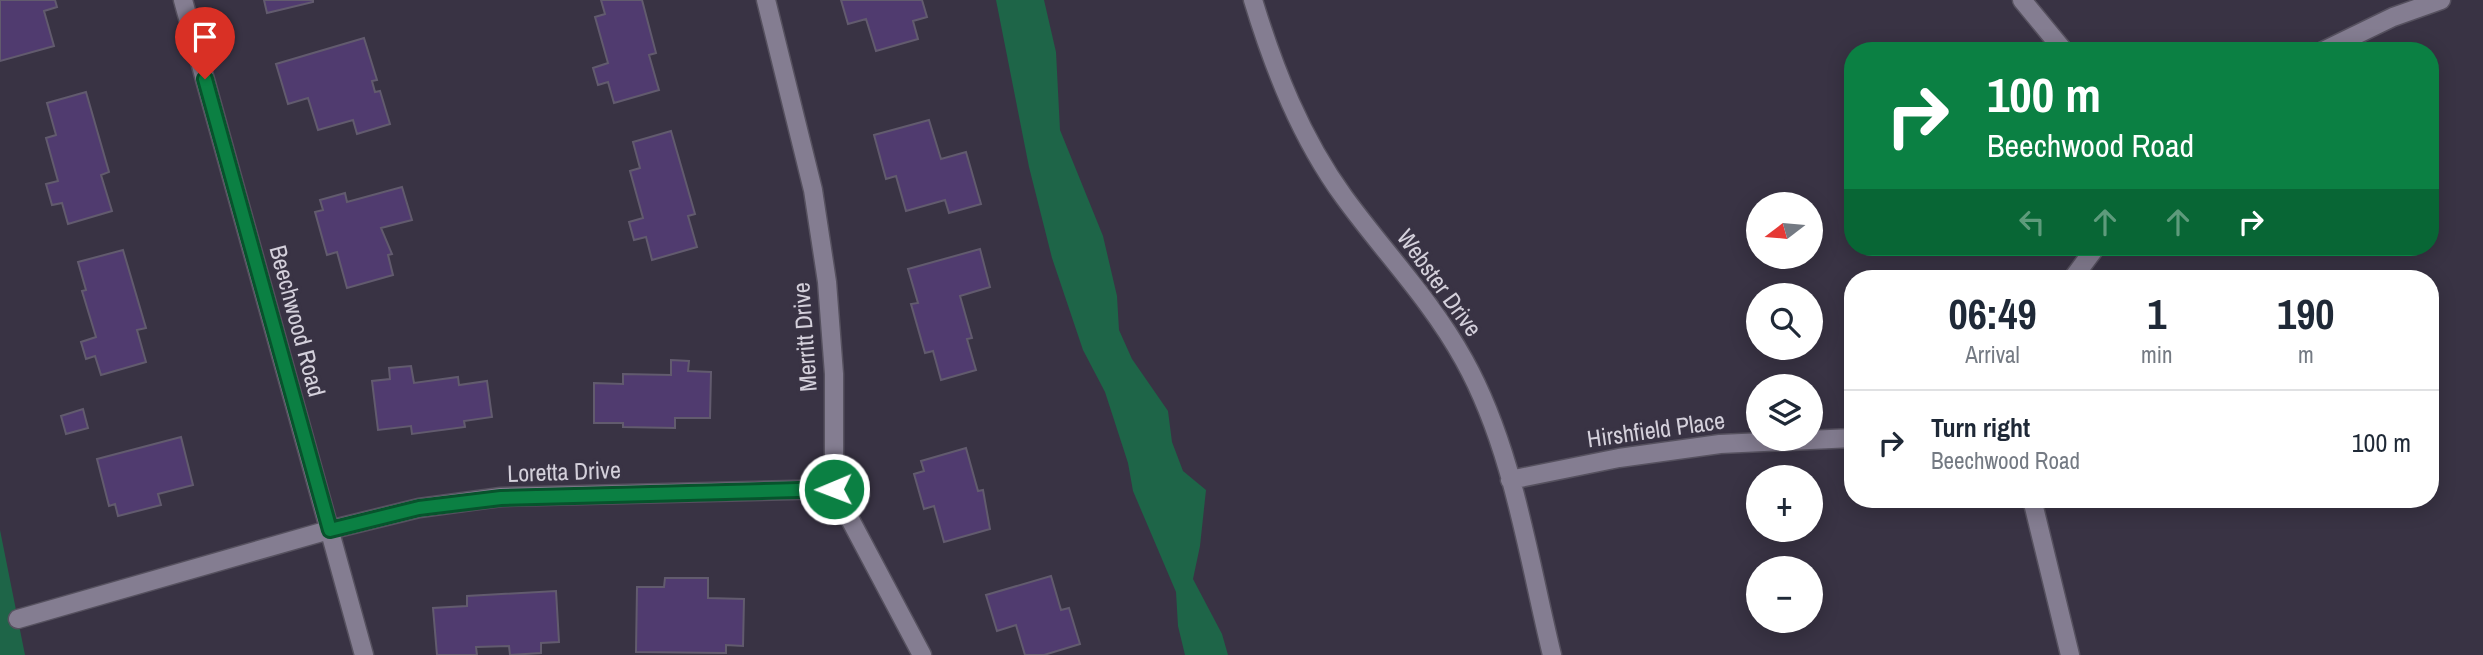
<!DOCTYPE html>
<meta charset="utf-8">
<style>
:root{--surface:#fff;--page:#f6f6f7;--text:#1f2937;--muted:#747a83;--line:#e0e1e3}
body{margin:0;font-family:"Archivo Narrow",sans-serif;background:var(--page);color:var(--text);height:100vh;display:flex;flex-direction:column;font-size:26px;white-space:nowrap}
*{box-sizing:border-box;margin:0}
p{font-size:23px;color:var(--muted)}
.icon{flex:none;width:38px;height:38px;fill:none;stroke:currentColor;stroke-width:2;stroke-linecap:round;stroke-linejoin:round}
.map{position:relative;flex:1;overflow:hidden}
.panel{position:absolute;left:1844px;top:270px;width:595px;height:238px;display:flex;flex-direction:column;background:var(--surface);border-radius:28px;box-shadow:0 4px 18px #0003}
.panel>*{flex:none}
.guide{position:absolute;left:1844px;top:42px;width:595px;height:214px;border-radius:28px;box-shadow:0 4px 18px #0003;background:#0b8043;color:#fff;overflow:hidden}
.needle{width:46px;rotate:254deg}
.controls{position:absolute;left:1746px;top:192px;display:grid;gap:14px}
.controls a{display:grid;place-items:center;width:77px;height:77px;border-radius:50%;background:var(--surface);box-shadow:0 4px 18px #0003;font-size:35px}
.pin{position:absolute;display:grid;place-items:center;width:60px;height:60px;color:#fff;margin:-72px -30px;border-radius:50% 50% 50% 0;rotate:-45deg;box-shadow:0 0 7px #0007}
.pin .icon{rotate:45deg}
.me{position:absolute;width:77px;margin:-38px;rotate:269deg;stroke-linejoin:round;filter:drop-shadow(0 0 5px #0008)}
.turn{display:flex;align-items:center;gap:24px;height:147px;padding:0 28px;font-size:32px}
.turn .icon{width:91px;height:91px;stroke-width:2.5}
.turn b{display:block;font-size:49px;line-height:60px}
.lanes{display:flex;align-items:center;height:66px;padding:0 28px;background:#0003;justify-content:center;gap:35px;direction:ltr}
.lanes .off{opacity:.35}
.eta{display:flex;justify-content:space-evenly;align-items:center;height:119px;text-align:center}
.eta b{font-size:42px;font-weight:800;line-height:49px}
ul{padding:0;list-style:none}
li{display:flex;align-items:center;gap:21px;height:105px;padding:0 28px;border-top:2px solid var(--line)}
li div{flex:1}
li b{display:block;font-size:26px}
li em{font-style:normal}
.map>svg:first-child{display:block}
.green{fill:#1e6548}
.building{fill:#503b6f;stroke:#625b6e;stroke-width:2}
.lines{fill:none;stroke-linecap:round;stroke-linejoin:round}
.minor-casing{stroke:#56515f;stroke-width:21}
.minor{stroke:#847d91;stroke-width:18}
.route-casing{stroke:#07532c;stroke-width:18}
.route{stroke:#0b8043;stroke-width:12}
.labels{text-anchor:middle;stroke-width:7;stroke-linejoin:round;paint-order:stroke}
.street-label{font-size:24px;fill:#d4d0db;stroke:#393344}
</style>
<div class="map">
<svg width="2483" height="655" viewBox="0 0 2483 655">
<rect width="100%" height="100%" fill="#393344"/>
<!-- green -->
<path class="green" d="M996,0H1044L1056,52L1060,130L1103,236L1117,296L1119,330L1132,359L1168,411L1172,442L1183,471L1206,490L1200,546L1193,579L1222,634L1228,655H1185L1178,626L1176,592L1133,491L1128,463L1105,392L1083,350L1052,258L1029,167Z
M0,530L25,655H0Z"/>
<!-- building -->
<path class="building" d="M0,0H55L57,7L44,11L54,46L0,61Z
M264,0H313V2L267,13Z
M601,0H642L656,53L649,55L659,90L614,103L608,82L598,85L593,68L608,63L595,17L605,14Z
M841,0H922L927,17L913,21L918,39L876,51L866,19L848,24Z
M364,38L377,80L372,81L375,92L380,91L390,124L357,134L353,120L318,130L308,98L288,104L276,64Z
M86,92L109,172L101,175L112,211L68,224L62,203L52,205L46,184L58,181L46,138L56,135L47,103Z
M929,120L941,159L966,152L981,204L949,213L945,200L906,211L896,176L886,179L874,135Z
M671,131L695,214L688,216L697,247L652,260L646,237L634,240L629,222L643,218L630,171L640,168L633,142Z
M402,187L412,220L381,228L392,254L388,255L393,275L347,288L337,252L327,255L315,212L323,210L320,200L345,193L347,202Z
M980,249L990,287L960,296L972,338L967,339L976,370L941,380L933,351L925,353L911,304L918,303L908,269Z
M123,250L146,328L137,330L146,362L101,375L95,356L86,359L81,342L96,337L82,291L86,290L78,262Z
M671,360L689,361L688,371L711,372L710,418H675V428L623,427V423H594V383L623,384V374L671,375Z
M411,366L414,383L458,377L459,385L487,381L492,417L464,421L465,427L412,434L411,426L378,430L372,381L390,379L389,368Z
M83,409L88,428L66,434L61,416Z
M181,437L193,485L158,494L161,505L118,516L115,504L109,506L97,459Z
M966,448L978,491L983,490L990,529L944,542L934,506L924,509L914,474L924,471L921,461Z
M1051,576L1061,610L1069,608L1080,644L1044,655H1025L1016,625L997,631L986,595Z
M665,578H708V598L744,599L743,646L726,645V653L636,652L637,587H664Z
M556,591L559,642L541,643V653L510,655L509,646L476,647L477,655H437L433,608L467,606V596Z"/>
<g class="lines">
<defs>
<path id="minor" d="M183,0L364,655
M766,0L813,190L827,282L834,374V489L922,655
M1253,0C1274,69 1301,138 1344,197C1384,252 1431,300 1464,360C1513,448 1528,557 1552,655
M2022,0L2064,51
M2323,51L2393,17L2441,0
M2073,278L2096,247
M1510,480L1619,458L1720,444L1853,438
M2032,499L2070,655
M18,619L329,530L419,508L501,497L834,489"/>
</defs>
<!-- minor casing -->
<use href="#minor" class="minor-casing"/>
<!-- minor -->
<use href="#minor" class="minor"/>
</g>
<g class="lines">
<defs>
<path id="route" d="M205,79L330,530L419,508L501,498L834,489"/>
</defs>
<!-- route casing -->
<use href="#route" class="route-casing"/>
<!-- route -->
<use href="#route" class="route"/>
</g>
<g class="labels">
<!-- street labels -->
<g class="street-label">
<text transform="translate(1439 283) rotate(54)" y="8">Webster Drive</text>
<text transform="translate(297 321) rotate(75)" y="8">Beechwood Road</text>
<text transform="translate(805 337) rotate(-94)" y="8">Merritt Drive</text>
<text transform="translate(1656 430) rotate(-8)" y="8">Hirshfield Place</text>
<text transform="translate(564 472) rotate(-2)" y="8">Loretta Drive</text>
</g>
</g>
</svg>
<div class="controls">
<a><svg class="needle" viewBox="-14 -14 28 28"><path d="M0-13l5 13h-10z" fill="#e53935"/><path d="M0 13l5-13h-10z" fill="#747a83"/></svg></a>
<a><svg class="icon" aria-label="search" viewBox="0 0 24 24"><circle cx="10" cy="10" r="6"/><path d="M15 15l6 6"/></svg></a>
<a><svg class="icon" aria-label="layers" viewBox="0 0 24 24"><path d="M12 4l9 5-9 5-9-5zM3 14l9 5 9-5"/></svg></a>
<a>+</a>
<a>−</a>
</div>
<div class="pin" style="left:205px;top:79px;background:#d93025"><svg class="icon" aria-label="arrive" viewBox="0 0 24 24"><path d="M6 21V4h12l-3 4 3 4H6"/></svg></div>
<svg class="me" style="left:834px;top:489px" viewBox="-20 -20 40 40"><circle r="17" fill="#0b8043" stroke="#fff" stroke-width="3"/><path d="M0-11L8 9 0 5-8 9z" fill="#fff"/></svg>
<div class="guide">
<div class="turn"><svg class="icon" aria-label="right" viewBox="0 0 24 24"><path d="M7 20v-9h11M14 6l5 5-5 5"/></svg><div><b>100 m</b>Beechwood Road</div></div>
<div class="lanes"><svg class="icon off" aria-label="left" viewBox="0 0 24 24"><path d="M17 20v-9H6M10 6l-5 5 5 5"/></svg><svg class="icon off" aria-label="ahead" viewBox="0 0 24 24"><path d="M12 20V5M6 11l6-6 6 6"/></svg><svg class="icon off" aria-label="ahead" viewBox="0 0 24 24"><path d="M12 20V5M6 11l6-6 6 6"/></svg><svg class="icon" aria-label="right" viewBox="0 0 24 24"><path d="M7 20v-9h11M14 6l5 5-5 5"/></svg></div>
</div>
<section class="panel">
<div class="eta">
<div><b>06:49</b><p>Arrival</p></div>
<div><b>1</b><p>min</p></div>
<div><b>190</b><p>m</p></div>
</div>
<ul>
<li><svg class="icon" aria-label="right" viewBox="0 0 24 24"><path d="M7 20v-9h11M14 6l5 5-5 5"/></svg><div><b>Turn right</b><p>Beechwood Road</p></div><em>100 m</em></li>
</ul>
</section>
</div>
